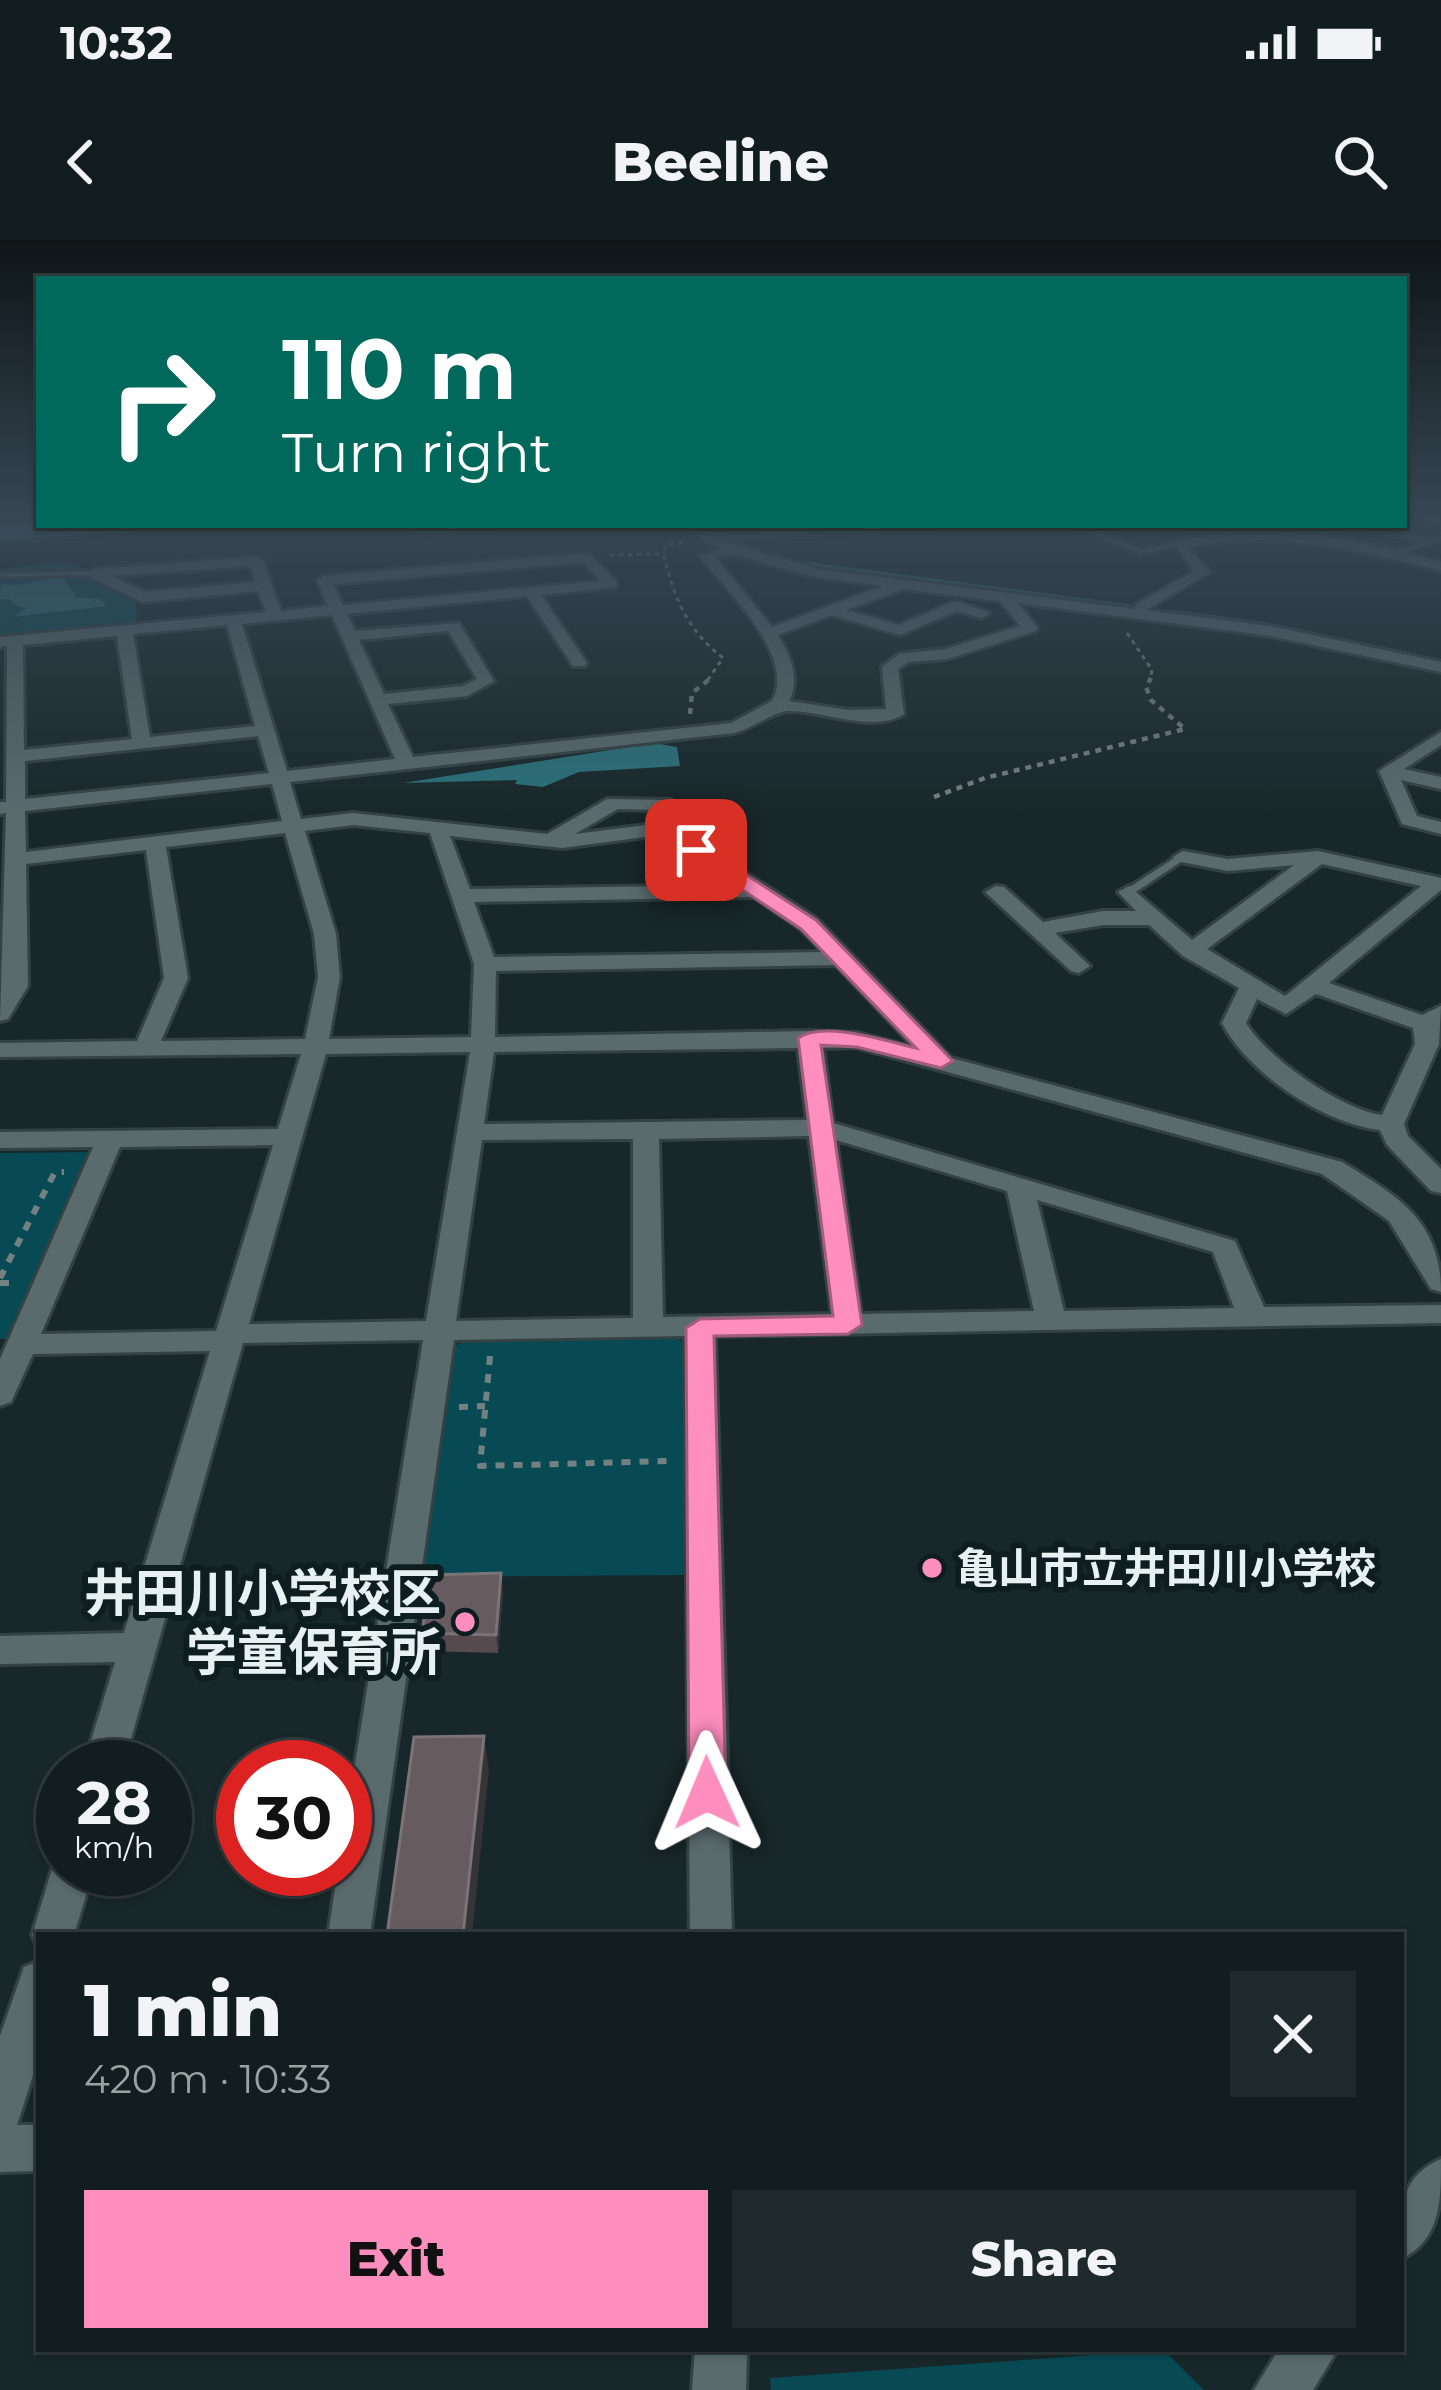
<!DOCTYPE html>
<meta charset="utf-8">
<style>
:root{--surface:#121d1f;--page:#1f2a2c;--text:#f1f3f6;--muted:#9ca2a4;--line:#313b3d;--accent:#fd8ebe}
body{margin:0;font-family:Montserrat,"Noto Sans JP",sans-serif;background:var(--page);color:var(--text);height:100vh;display:flex;flex-direction:column;font-size:45px;white-space:nowrap}
*{box-sizing:border-box;margin:0}
p{font-size:39px;color:var(--muted)}
.icon{flex:none;width:66px;height:66px;fill:none;stroke:currentColor;stroke-width:2;stroke-linecap:round;stroke-linejoin:round}
.map{position:relative;flex:1;overflow:hidden}
.side{position:absolute;left:36px;top:1692px;width:1368px;height:420px;display:flex;flex-direction:column;background:var(--surface);border-radius:0px;box-shadow:0 3px 9px #0004,0 0 0 3px var(--line)}
.side>*{flex:none}
.banner{position:absolute;left:36px;top:36px;width:1371px;height:252px;border-radius:0px;box-shadow:0 3px 9px #0004,0 0 0 3px var(--line);background:#00695c;color:#fff;overflow:hidden}
.speed{position:absolute;left:36px;top:1500px;display:flex;gap:24px;font-size:60px;font-weight:700;text-align:center}
.speed>*{display:grid;place-content:center;width:156px;height:156px;border-radius:50%;background:var(--surface);box-shadow:0 3px 9px #0004,0 0 0 3px var(--line);line-height:1}
.speed small{font-size:30px;font-weight:400}
.speed .limit{border:18px solid #d22;background:#fff;color:#111}
.pin{position:absolute;display:grid;place-items:center;width:102px;height:102px;color:#fff;margin:-51px;border-radius:24px;box-shadow:0 6px 18px #0006}
.me{position:absolute;width:132px;margin:-66px;rotate:359deg;stroke-linejoin:round;filter:drop-shadow(0 0 9px #0008)}
.turn{display:flex;align-items:center;gap:42px;height:252px;padding:0 48px;font-size:54px}
.turn .icon{width:156px;height:156px;stroke-width:2.5}
.turn b{display:block;font-size:84px;line-height:102px}
.round{display:grid;place-items:center;flex:none;width:126px;height:126px;border-radius:0px;background:var(--page)}
.headline{display:flex;align-items:center;justify-content:space-between;height:204px;padding:0 48px}
h1{font-size:72px;font-weight:800;line-height:90px}
.button{display:flex;gap:24px;margin-top:auto;padding:24px 48px}
.button a{flex:1;height:138px;border-radius:0px;background:var(--accent);color:#111;font-size:48px;font-weight:800;line-height:138px;text-align:center}
.button a+a{background:var(--page);color:var(--text)}
.status{display:flex;justify-content:space-between;align-items:center;height:84px;padding:0 60px;background:var(--surface);direction:ltr}
.status svg{height:33px;fill:currentColor}
header{display:flex;justify-content:space-between;align-items:center;height:156px;padding:0 48px;background:var(--surface);font-size:54px;font-weight:800}
.map>svg:first-child{display:block}
.green{fill:#084a53}
.water{fill:#2a717b}
.lines{fill:none;stroke-linecap:round;stroke-linejoin:round}
.stream{stroke:#2a717b;stroke-width:6}
.service-casing{stroke:#354243;stroke-width:6}
.minor-casing{stroke:#354243;stroke-width:6}
.trunk-casing{stroke:#354243;stroke-width:6}
.path-far2{stroke:#748183;stroke-width:3;stroke-dasharray:4.5 4.5;stroke-linecap:butt}
.path-far1{stroke:#748183;stroke-width:4.5;stroke-dasharray:6 6;stroke-linecap:butt}
.path{stroke:#748183;stroke-width:6;stroke-dasharray:9 9;stroke-linecap:butt}
.service{fill:#5a6b6e;fill-rule:evenodd}
.minor{fill:#5a6b6e;fill-rule:evenodd}
.trunk{fill:#4e8891;fill-rule:evenodd}
.wall{fill:#564a4e}
.shaded-wall{fill:#373438}
.building{fill:#665c60;stroke:#7a7377;stroke-width:3}
.route{fill:#fd8ebe;stroke:#a45c7c;stroke-width:3}
.poi-dot{fill:#fd8ebe;stroke:#0e1d20;stroke-width:4.5}
.labels{text-anchor:middle;stroke-width:12;stroke-linejoin:round;paint-order:stroke}
.poi-label{font-size:42px;font-weight:bold;fill:#e7f1f2;stroke:#0e1d20;text-anchor:start}
.near-poi-label{font-size:51px;font-weight:bold;fill:#e7f1f2;stroke:#0e1d20;text-anchor:end}
</style>
<div class="status"><b>10:32</b><svg viewBox="0 0 49 12"><path d="M0 12V9h3v3zM5 12V6h3v6zM10 12V3h3v9zM15 12V0h3v12zM26 1h20v11H26zM47 4h2v5h-2z"/></svg></div>
<header><svg class="icon" aria-label="back" viewBox="0 0 24 24"><path d="M15 5l-7 7 7 7"/></svg>Beeline<svg class="icon" aria-label="search" viewBox="0 0 24 24"><circle cx="10" cy="10" r="6"/><path d="M15 15l6 6"/></svg></header>
<div class="map">
<svg width="1441" height="2150" viewBox="0 0 1441 2150">
<rect width="100%" height="100%" fill="#182729"/>
<!-- green -->
<path class="green" d="M56,322H71L136,360L137,386L0,399V329Z
M97,912L9,1099H0V913Z
M674,1096L686,1104L687,1335L421,1337L453,1107L465,1101Z
M1164,2110L1204,2150H771L770,2138Z"/>
<!-- water -->
<path class="water" d="M62,337L77,357L100,359L107,366L13,377L27,368L17,366L10,359H0L1,344C24,348 40,338 62,337Z
M654,503L677,507L680,526L579,532L543,547L515,544L517,540L403,543Z"/>
<g class="lines">
<!-- stream -->
<path class="stream" d="M708,285L712,289
M792,323L1149,370
M1173,373L1265,385L1441,422"/>
<defs>
<path id="service" d="M1419,275H1427L1441,282V287Z
M1070,285H1079L1142,310L1178,303L1182,305L1141,314Z
M1186,285H1201L1238,293L1235,295Z
M1335,285H1345L1301,299L1296,298Z
M1358,285C1386,285 1414,304 1441,296V300L1397,315L1394,311L1421,302Z
M96,331L93,335L0,337V333Z
M1179,615L1188,617L1133,654H1125V650Z"/>
<path id="minor" d="M450,285H529L417,295L410,291Z
M683,285H699L712,293L938,285L931,289L723,300L817,329L1135,369L1136,364L1194,331L1173,302C1268,280 1348,297 1441,322V331C1357,309 1274,289 1188,307L1210,332L1146,370L1270,386L1441,422V432L1270,396L1018,363L1038,388L1036,391L947,419L909,422L898,429L904,474C872,494 823,470 788,471C773,472 751,489 734,493L290,542L301,579L353,573L547,594L607,559L671,560L684,587L681,591L817,679L951,818L1342,922C1398,956 1441,981 1441,1052L1431,1049L1389,981L1322,934L856,807L823,808L833,883L1235,1001L1264,1067L1441,1065V1083L715,1096L732,1695H690L685,1096L454,1100L370,1695H328L338,1629H345V1587L423,1100L243,1103L123,1527H83L115,1422L0,1424V1396L124,1393L210,1111L33,1114L11,1162L0,1166V1119L93,907L0,908V892L278,889L301,814L0,817V803L137,801L164,738L146,610L26,624L28,746L8,779L0,781L6,573L0,574V562H6L7,406L0,407V397L266,372L258,351L143,362L88,336L93,329L256,317L263,321L281,371L328,366L317,340L324,336L588,313L616,341V347L541,355L587,423L585,426H573L527,356L347,374L355,391L459,383L494,441L467,456L388,464L413,517L731,483L772,461C797,416 726,350 700,316L718,309ZM730,314L816,337L883,346L772,387L716,318ZM584,322L600,341L343,365L333,344ZM250,326L255,342L145,352L111,336ZM904,349L1000,361L1020,386L945,409L899,414L882,427L886,469L849,470L789,461C801,438 790,416 778,395L832,375L900,395L957,371L982,378L990,373L956,361L899,385L846,370ZM332,375L395,519L287,531L242,384ZM227,385L255,486L150,497L133,394ZM448,391L477,439L463,446L384,454L359,400ZM117,396L132,499L24,510L23,405ZM258,496L269,533L25,559V521ZM272,544L282,581L26,612L25,571ZM618,569L657,570L662,583L575,594ZM353,585L430,593L474,724L471,797L329,799L340,737L336,694L305,591ZM285,593L314,694L318,737L305,799L161,801L188,738L166,607ZM660,595L735,645L470,649L450,596L562,608ZM754,657L801,689L823,712L494,717L474,662ZM836,725L915,808L857,793L809,791L495,797L496,731ZM798,808L807,880L484,884L494,812ZM470,812L426,1081L249,1084L326,814ZM809,896L832,1074L663,1077L659,899ZM633,899V1078L456,1081L482,900ZM836,900L1007,951L1034,1071L861,1074ZM273,905L216,1091L41,1094L120,907ZM1037,960L1213,1012L1234,1068L1064,1071Z
M1441,492V505L1404,529L1441,537V549L1401,540L1417,576L1441,582V594L1402,584L1379,531Z
M1183,611L1228,619L1318,611L1441,638V650L1329,743L1422,775L1441,766L1439,804L1404,884L1408,896L1441,929V953L1431,951L1387,905L1380,890C1323,883 1249,834 1222,783L1239,748L1183,716L1149,685H1103L1055,693L1090,726L1079,733L1071,731L985,652L996,646L1004,647L1043,682L1103,671H1136L1118,652L1129,646L1192,700L1294,625L1228,631L1176,621L1173,617ZM1322,624L1421,646L1285,756L1207,709ZM1316,754L1413,788L1415,804L1382,875C1342,870 1267,818 1246,783L1257,759L1286,774Z
M63,1615V1629H94L74,1695H39V1709L32,1695L52,1629Z
M39,1721V1817L17,1885H39V1931L0,1932V1796L24,1727Z
M1441,1919C1441,1961 1441,2000 1401,2019C1401,1976 1396,1938 1441,1919Z
M695,2109H747L746,2150H692Z
M1279,2109H1338L1313,2150H1254Z"/>
<path id="trunk" d="M39,284V285H141L129,292L0,300V286Z"/>
</defs>
<!-- service casing -->
<use href="#service" class="service-casing"/>
<!-- minor casing -->
<use href="#minor" class="minor-casing"/>
<!-- trunk casing -->
<use href="#trunk" class="trunk-casing"/>
<!-- path-far2 -->
<path class="path-far2" d="M683,302L666,306L663,312C674,357 686,389 723,418L707,441
M610,315L663,314
M1127,393L1152,430L1150,441"/>
<!-- path-far1 -->
<path class="path-far1" d="M690,474L692,453L711,438
M934,557L985,538L1185,489L1151,460L1146,447L1151,438"/>
<!-- path -->
<path class="path" d="M0,1038L55,932H64
M0,1043H16
M490,1116L480,1226L669,1221
M459,1167L485,1166"/>
<!-- service -->
<use href="#service" class="service"/>
<!-- minor -->
<use href="#minor" class="minor"/>
<!-- trunk -->
<use href="#trunk" class="trunk"/>
</g>
<!-- wall -->
<path class="wall" d="M503,1351L498,1413L425,1411L422,1393Z"/>
<!-- shaded-wall -->
<path class="shaded-wall" d="M501,1333L503,1351L498,1413L496,1395Z
M484,1496L489,1530L472,1695H463Z"/>
<!-- building -->
<path class="building" d="M501,1333L496,1395L422,1393L430,1335Z
M484,1496L463,1695H387L414,1497Z"/>
<!-- sky -->
<linearGradient id="sky" x2="0" y2="1"><stop stop-color="#0d1517"/><stop offset="0.48" stop-color="#374754"/><stop offset="1" stop-color="#374754" stop-opacity="0"/></linearGradient>
<rect width="1441" height="576" fill="url(#sky)"/>
<!-- route -->
<path class="route" d="M689,606H702L816,680L953,821L941,828L857,807L821,805L862,1085L848,1094L714,1096L726,1553L720,1564L707,1568L695,1564L689,1553L686,1088L700,1079L833,1076L798,798C822,780 887,801 916,808L801,689L689,614Z"/>
<!-- markers -->
<g class="poi-dot">
<circle cx="932" cy="1328" r="12"/>
<circle cx="465" cy="1382" r="12"/>
</g>
<g class="labels">
<!-- poi labels -->
<g class="poi-label">
<text x="956" y="1343">亀山市立井田川小学校</text>
</g>
<!-- near-poi labels -->
<g class="near-poi-label">
<text x="441" y="1371">井田川小学校区<tspan x="441" dy="59">学童保育所</tspan></text>
</g>
</g>
</svg>
<div class="speed"><div>28<small>km/h</small></div><div class="limit">30</div></div>
<div class="pin" style="left:696px;top:610px;background:#d93025"><svg class="icon" aria-label="arrive" viewBox="0 0 24 24"><path d="M6 21V4h12l-3 4 3 4H6"/></svg></div>
<svg class="me" style="left:707px;top:1553px" viewBox="-20 -20 40 40"><path d="M0-17L14 15 0 8-14 15z" fill="#fd8ebe" stroke="#fff" stroke-width="4"/></svg>
<div class="banner">
<div class="turn"><svg class="icon" aria-label="right" viewBox="0 0 24 24"><path d="M7 20v-9h11M14 6l5 5-5 5"/></svg><div><b>110 m</b>Turn right</div></div>
</div>
<section class="side">
<div class="headline"><div><h1>1 min</h1><p>420 m · 10:33</p></div><a class="round"><svg class="icon" aria-label="close" viewBox="0 0 24 24"><path d="M6 6l12 12M18 6L6 18"/></svg></a></div>
<div class="button"><a>Exit</a><a>Share</a></div>
</section>
</div>
